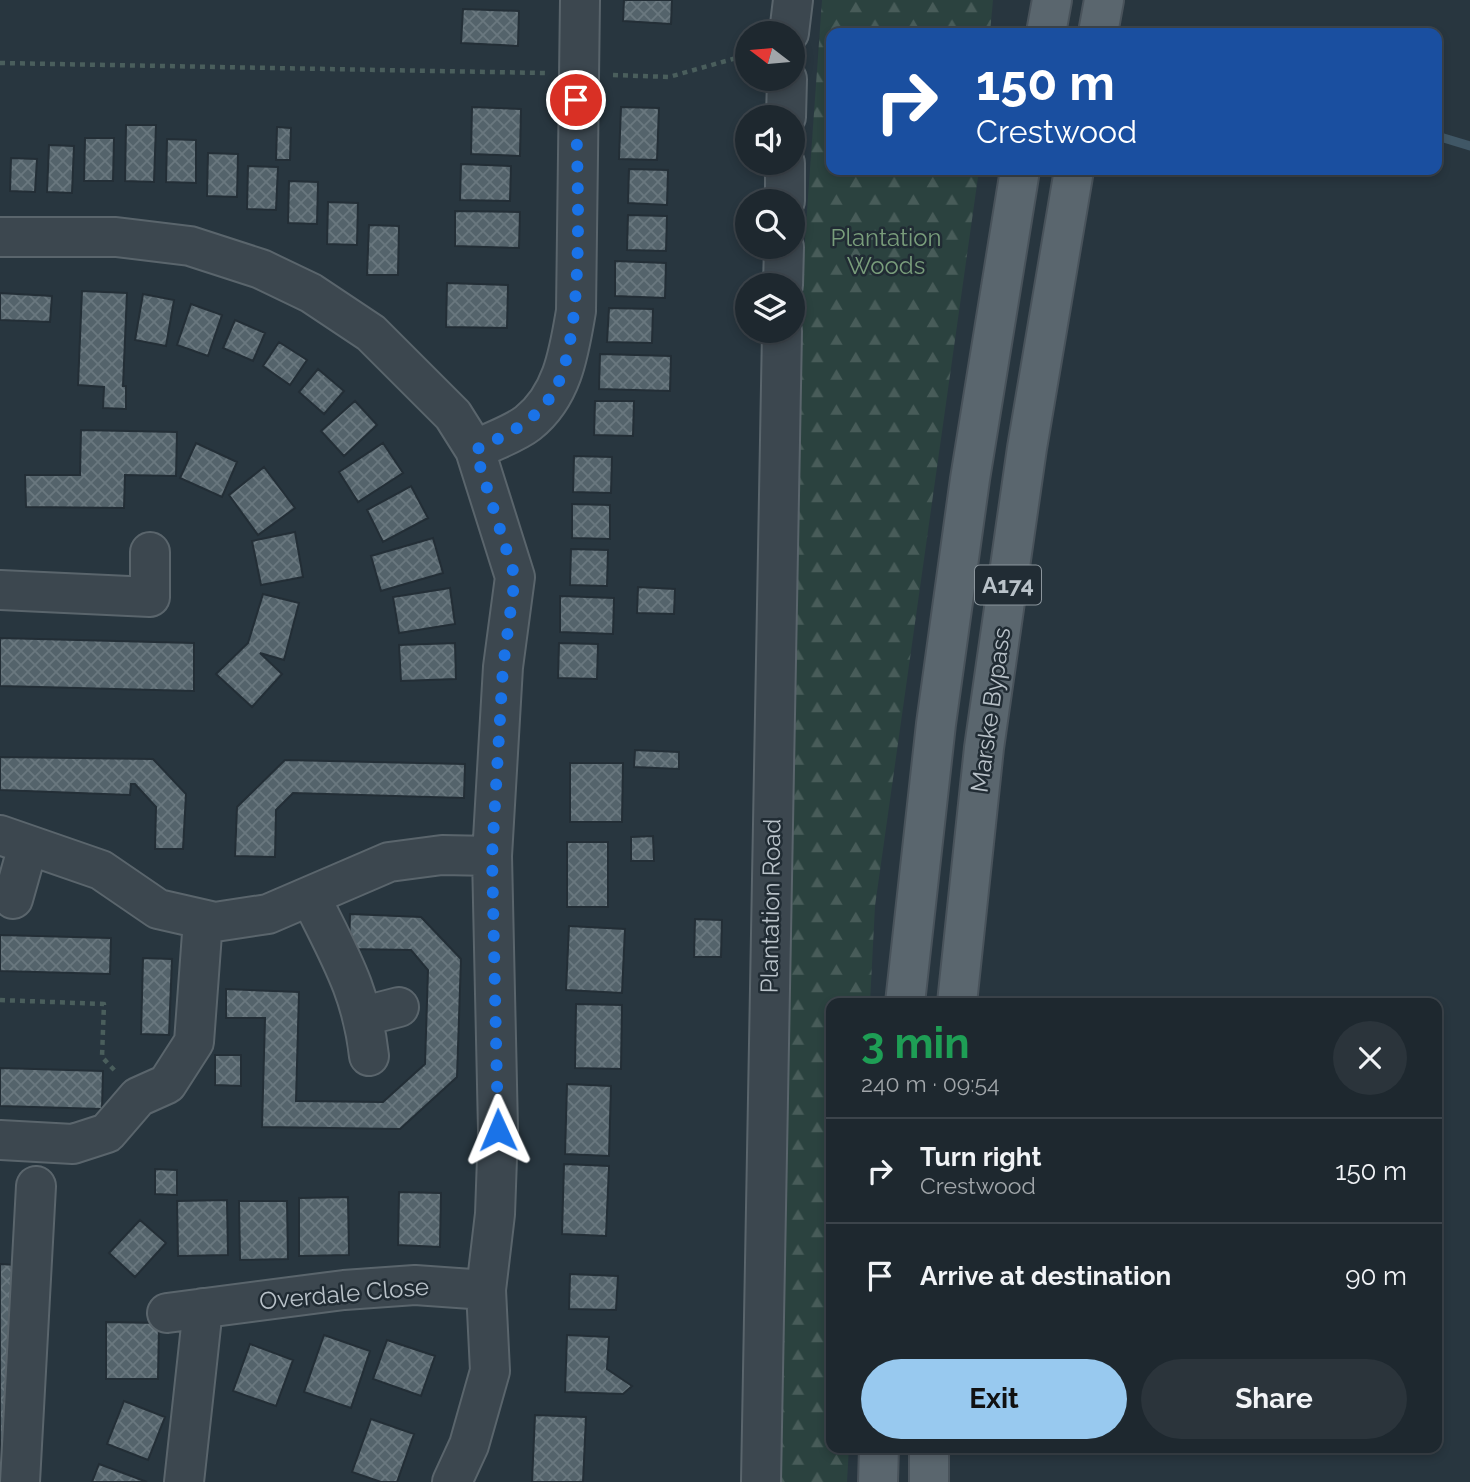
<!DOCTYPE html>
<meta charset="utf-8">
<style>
:root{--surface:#1e282f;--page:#2b343b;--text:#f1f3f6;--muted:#a1a6aa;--line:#3c444b;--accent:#98c9ef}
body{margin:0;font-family:Raleway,sans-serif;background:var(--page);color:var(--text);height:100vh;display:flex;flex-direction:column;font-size:26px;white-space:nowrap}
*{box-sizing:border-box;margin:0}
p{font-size:23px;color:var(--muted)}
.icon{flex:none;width:38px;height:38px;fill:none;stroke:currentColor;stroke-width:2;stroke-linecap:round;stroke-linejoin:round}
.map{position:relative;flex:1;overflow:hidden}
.panel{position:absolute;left:826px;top:998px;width:616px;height:455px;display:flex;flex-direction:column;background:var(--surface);border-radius:14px;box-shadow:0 4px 10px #0003,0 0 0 2px var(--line)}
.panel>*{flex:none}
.top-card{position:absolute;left:826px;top:28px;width:616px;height:147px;border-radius:14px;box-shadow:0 4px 10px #0003,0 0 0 2px var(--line);background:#1a4fa0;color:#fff;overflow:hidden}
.needle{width:46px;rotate:286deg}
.controls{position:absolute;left:735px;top:21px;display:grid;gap:14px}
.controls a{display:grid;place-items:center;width:70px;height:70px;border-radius:50%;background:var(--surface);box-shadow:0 4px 10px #0003,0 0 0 2px var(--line);font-size:35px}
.pin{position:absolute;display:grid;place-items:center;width:60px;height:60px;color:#fff;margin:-30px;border:4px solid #fff;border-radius:50%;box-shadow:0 2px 7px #0007}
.me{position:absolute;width:77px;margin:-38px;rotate:359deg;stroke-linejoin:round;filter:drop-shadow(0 0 5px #0008)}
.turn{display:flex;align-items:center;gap:24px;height:147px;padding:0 35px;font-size:32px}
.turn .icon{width:91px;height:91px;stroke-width:2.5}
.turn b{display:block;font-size:49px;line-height:60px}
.round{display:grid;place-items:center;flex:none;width:74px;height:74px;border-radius:37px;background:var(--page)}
.overview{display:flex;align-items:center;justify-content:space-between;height:119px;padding:0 35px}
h1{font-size:42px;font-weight:700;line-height:52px;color:#1e9e55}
.action{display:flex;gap:14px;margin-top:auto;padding:14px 35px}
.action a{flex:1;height:80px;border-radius:42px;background:var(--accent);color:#111;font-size:28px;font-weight:700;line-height:80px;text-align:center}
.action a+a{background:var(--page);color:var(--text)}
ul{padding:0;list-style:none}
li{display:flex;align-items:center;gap:21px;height:105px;padding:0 35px;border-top:2px solid var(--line)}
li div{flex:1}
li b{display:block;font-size:26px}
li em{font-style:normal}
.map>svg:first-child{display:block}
.forest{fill:url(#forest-firs)}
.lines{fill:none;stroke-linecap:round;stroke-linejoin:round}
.stream{stroke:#405766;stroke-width:9}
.building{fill:url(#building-cross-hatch);stroke:#232e36;stroke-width:2}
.minor-casing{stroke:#5a656c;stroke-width:42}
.major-casing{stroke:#49535b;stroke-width:42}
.path{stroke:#4a5e5c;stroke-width:4.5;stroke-dasharray:5 5;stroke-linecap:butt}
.minor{stroke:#3c474f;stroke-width:38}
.major{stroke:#5a666e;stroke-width:38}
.route{stroke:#1a73e8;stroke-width:12;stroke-dasharray:0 21.6}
.labels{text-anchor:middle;stroke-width:5;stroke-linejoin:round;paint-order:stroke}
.shield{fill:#212c34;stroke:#8b959c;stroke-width:2}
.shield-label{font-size:23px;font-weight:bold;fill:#b9c2c9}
.park-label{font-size:24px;fill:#799d7b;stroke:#212c34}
.street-label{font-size:24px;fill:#b9c2c9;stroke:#212c34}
</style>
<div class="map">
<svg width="1470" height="1482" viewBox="0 0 1470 1482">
<defs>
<pattern id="forest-firs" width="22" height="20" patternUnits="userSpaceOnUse" patternTransform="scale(1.75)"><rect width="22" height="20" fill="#2b423f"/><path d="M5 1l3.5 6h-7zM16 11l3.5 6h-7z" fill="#485c59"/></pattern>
<pattern id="building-cross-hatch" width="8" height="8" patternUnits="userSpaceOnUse" patternTransform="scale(1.75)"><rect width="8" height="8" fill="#54636b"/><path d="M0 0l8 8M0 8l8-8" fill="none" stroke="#6a787f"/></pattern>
</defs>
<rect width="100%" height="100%" fill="#28363f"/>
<!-- forest -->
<path class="forest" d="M822,0H993L990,33H831V170H979L875,906L870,1003H831V1447H849L847,1482H773L799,324Z"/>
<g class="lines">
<!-- stream -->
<path class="stream" d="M1437,136L1470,146"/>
</g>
<!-- building -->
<path class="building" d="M624,0H672L671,24L623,21Z
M463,9L519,11L518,46L461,43Z
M472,107L521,109L520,156L471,154Z
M621,107L659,108L657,160L619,159Z
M126,125H156L154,182L125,181Z
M277,127L291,128L290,160H276Z
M85,138H114L113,181H84Z
M167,139L196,140V183L166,182Z
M49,145L74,146L72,193L47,192Z
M208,153L238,154L237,197L207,196Z
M11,158L37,159L35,192L10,191Z
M461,164L511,166L510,201L460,200Z
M248,166L278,167L276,210L247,209Z
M629,169L668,170L667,205L628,203Z
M289,181L318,182L317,224L288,223Z
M328,202L358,203L357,245L327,244Z
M455,211L520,212L519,248L455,246Z
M628,215L667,216L666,251L627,250Z
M369,225L399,226L398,275H367Z
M615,261L666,263L665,298L615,296Z
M447,283L508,285L507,328L446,327Z
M82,291L127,293L123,386H126V409L103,408L104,387L78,385Z
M0,293L52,296L50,322L0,320Z
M143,294L174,300L166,346L135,340Z
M191,304L222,315L208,356L177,345Z
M609,308L653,309L652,343L607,342Z
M235,320L265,333L253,361L223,348Z
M279,342L307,360L290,385L263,366Z
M600,354L671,356L670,391L599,389Z
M318,369L344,391L324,414L299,392Z
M355,401L377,425L344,456L321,431Z
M595,401H634L633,436L594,435Z
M81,430L177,432L176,476L125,475L124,508L26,507L25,475H80Z
M196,443L237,462L222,497L180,478Z
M383,443L403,473L358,502L339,472Z
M574,456L612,457L611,493L573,492Z
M264,467L295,508L258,535L229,495Z
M411,486L428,518L383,542L367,510Z
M572,504L610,505V539L572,538Z
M295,532L303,577L261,585L252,541Z
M433,538L443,573L381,591L371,556Z
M571,549L608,550L607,586L570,585Z
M638,587L675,589L674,614L637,613Z
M450,588L455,624L399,633L393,597Z
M263,594L299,603L284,660L260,653L282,674L252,707L216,674L248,643Z
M560,596L614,598L613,634L560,632Z
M0,638L194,643V691L0,686Z
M455,643L456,679L401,681L399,645Z
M559,643L598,644L597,679L558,678Z
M635,750L679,752V769L634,767Z
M0,757L153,759L186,794L183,849H155L156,807L135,784H131L130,795L0,790Z
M285,760L465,764L464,798L293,793L276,810L275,857L235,856L237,807Z
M570,763H623L622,822H570Z
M653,836L654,861H631V837Z
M567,842H608V907H567Z
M350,914L421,917L461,959L457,1077L400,1129L262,1127L265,1018H226V989L299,992L296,1101L383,1102L425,1064L428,970L411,950L349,949Z
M695,919L722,920L721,957H694Z
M569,926L625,929L622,993L566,990Z
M0,935L111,938L110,974L0,971Z
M143,958L172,959L169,1035L141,1034Z
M576,1004L622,1005L621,1069L575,1068Z
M215,1055H241V1086L215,1085Z
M0,1068L103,1071L102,1109L0,1106Z
M567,1084L611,1086L609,1156L565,1154Z
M564,1164L609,1166L606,1236L562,1234Z
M155,1169L177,1170V1195L155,1194Z
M399,1192L441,1193L440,1247L398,1245Z
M348,1197L349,1255L299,1256V1198Z
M227,1200L228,1255L178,1256L177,1201Z
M239,1201H287L288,1259L240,1260Z
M140,1220L166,1243L135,1277L109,1253Z
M0,1264L16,1265L1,1471H0Z
M570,1274L618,1276L616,1310L569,1309Z
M106,1322L159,1323L158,1379H106Z
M324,1335L370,1351L351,1408L304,1392Z
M567,1335L609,1337L607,1369L632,1386L623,1394L565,1392Z
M387,1340L435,1356L421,1396L373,1379Z
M250,1344L293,1360L276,1406L233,1391Z
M124,1401L165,1417L148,1460L107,1444Z
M535,1415L586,1417L583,1482H532Z
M371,1419L414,1434L397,1482H381L352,1472Z
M99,1464L147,1482H92Z"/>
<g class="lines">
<defs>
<path id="minor" d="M789,33L793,0
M786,117L787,79
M785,201V163
M0,237H116L190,246L261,269L311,293L371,333L453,415L475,450L515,577L503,667L492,856L498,1130L495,1214L486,1290L490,1371L469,1445L452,1482
M783,285L784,247
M475,450C492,441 514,434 528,423C563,395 569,352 576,311L580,0
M0,590L150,597V552
M0,835L101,870L158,909L215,922L268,914L389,862L442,855L492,856
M311,898C339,955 362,992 369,1056
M13,899L28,846
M364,1016L399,1007
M0,1140L73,1144L107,1133L138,1097L167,1084L194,1042L203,920
M167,1313L344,1290L415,1285L486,1290
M20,1482L36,1186
M184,1482L203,1308
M761,1482L782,331"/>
<path id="major" d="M1046,33L1052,0
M1098,33L1104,0
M905,1003L936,724L970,479L1020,170
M957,1003L984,748L1027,448L1074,170
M929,1447V1482
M878,1482L879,1447"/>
</defs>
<!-- minor casing -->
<use href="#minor" class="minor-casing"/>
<!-- major casing -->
<use href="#major" class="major-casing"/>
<!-- path -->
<path class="path" d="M0,63L545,73
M613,75L669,77L747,55
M0,1000L104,1004L102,1057L116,1072"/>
<!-- minor -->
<use href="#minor" class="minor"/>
<!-- major -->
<use href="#major" class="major"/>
</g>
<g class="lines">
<!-- route -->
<path class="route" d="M498,1130L492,856L503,667L515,577L475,450C503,436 530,425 549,399C589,348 576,169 576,100"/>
</g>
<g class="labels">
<!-- shield labels -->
<rect class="shield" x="975" y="565.5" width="66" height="39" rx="5"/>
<g class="shield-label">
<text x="1008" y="593">A174</text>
</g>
<!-- park labels -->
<g class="park-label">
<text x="886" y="246">Plantation<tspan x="886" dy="28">Woods</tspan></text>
</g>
<!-- street labels -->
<g class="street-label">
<text transform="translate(991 710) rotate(-82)" y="8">Marske Bypass</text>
<text transform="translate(771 906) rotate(-89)" y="8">Plantation Road</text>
<text transform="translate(344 1294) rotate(-5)" y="8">Overdale Close</text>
</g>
</g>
</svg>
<div class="controls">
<a><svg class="needle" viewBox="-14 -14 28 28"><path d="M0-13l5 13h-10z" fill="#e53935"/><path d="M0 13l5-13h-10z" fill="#a1a6aa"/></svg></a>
<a><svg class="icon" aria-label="sound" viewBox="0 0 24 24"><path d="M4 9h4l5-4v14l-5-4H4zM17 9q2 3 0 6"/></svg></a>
<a><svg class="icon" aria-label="search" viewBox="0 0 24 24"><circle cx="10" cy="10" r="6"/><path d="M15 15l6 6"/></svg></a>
<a><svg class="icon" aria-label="layers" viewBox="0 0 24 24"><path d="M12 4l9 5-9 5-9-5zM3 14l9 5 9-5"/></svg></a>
</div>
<div class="pin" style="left:576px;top:100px;background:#d93025"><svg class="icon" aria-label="arrive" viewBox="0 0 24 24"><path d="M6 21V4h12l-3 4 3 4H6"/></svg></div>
<svg class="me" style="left:498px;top:1130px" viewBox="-20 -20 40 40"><path d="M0-17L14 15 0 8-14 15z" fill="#1a73e8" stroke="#fff" stroke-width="4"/></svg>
<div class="top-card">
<div class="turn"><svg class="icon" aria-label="right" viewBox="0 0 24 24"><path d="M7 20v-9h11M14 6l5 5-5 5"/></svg><div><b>150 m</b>Crestwood</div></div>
</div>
<section class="panel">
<div class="overview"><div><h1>3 min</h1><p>240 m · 09:54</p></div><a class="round"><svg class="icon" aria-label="close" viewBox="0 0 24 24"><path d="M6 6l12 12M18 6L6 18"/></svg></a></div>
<ul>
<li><svg class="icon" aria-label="right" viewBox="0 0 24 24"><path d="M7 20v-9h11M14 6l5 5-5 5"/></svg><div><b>Turn right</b><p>Crestwood</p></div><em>150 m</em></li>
<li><svg class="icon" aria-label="arrive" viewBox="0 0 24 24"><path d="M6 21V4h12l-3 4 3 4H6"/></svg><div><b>Arrive at destination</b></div><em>90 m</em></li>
</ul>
<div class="action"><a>Exit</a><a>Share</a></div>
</section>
</div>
